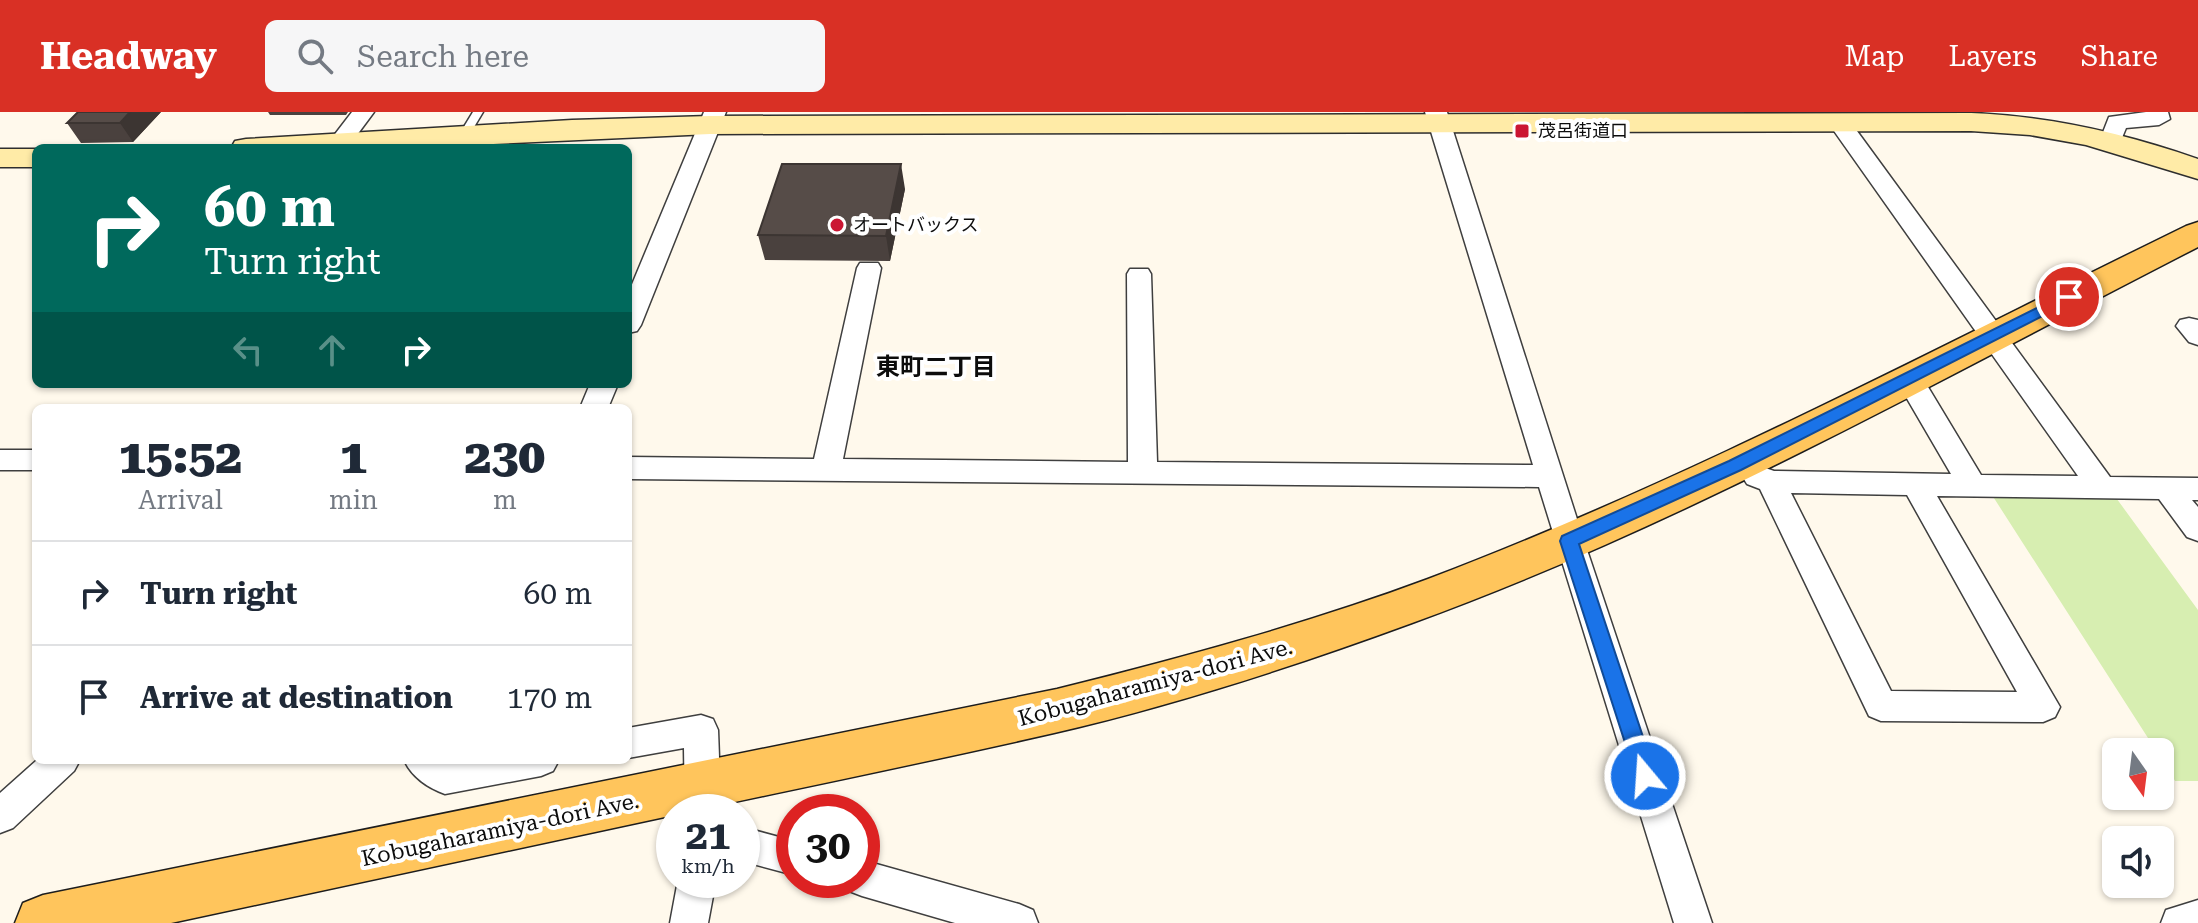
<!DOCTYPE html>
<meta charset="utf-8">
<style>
:root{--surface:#fff;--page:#f6f6f7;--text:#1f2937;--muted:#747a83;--line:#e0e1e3;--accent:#d93025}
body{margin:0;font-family:"Roboto Serif","Noto Sans JP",serif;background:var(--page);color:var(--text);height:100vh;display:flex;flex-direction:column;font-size:30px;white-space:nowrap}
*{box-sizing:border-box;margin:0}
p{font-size:26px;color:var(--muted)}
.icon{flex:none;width:44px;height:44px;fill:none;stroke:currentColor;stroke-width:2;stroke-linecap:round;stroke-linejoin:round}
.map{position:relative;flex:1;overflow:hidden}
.side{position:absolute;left:32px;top:292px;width:600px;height:360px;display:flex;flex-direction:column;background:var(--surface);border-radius:12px;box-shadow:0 2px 6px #0004}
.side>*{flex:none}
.hud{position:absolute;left:32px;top:32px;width:600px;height:244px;border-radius:12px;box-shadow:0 2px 6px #0004;background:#00695c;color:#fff;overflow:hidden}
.needle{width:52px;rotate:166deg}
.buttons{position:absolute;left:2102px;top:626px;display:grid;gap:16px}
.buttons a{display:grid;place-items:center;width:72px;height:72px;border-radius:12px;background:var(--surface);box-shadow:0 2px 6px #0004;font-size:40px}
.speed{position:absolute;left:656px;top:682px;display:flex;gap:16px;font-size:40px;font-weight:700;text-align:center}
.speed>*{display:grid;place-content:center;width:104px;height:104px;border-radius:50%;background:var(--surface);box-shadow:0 2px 6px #0004;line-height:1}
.speed small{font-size:20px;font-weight:400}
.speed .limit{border:12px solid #d22;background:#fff;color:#111}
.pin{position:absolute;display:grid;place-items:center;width:68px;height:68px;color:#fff;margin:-34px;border:4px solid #fff;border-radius:50%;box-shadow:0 2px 8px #0007}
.me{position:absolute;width:88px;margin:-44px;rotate:342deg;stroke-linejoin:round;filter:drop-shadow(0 0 6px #0008)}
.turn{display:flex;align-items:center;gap:28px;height:168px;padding:0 40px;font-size:36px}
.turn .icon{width:104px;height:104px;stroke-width:2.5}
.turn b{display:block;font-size:56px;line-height:68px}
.lanes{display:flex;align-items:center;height:76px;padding:0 40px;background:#0003;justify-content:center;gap:40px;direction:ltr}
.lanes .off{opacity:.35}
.eta{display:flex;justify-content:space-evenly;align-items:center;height:136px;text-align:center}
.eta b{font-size:48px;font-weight:800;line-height:56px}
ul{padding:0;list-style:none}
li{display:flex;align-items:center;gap:24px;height:104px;padding:0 40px;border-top:2px solid var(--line)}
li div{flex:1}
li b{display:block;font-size:30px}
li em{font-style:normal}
header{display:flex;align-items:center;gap:48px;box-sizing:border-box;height:112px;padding:0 40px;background:var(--accent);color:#fff}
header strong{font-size:38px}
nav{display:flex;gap:44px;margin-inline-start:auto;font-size:28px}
.search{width:560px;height:72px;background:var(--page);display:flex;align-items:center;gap:20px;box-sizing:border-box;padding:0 28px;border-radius:12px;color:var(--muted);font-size:30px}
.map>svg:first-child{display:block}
.green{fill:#d7eeb1}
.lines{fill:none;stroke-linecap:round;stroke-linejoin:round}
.lane-casing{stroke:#3f3f3f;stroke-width:3}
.street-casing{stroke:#3f3f3f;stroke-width:3}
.secondary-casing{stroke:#2e2e2e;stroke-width:3}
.primary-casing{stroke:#1d1d1d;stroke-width:3}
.lane{fill:#fff;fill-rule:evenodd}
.street{fill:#fff;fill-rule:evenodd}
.secondary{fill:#ffeba7;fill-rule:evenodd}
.primary{fill:#ffc55c;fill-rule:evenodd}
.wall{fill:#4a413e}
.shaded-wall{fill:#3c3532}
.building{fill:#564c48;stroke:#3c3532;stroke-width:2}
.route{fill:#1a73e8;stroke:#114b97;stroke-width:2}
.poi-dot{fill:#cb1633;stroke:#fff;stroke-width:3}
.labels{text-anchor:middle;stroke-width:8;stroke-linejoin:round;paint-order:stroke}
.far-poi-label{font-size:18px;fill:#0c0c0c;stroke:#fff;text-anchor:start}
.street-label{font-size:22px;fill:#0c0c0c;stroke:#fff}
.neighbourhood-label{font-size:24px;font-weight:bold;fill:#0c0c0c;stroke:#fff}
</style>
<header>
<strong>Headway</strong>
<div class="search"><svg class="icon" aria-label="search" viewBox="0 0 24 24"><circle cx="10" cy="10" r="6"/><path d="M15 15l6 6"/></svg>Search here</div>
<nav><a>Map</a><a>Layers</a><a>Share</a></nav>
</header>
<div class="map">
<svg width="2198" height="811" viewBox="0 0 2198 811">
<rect width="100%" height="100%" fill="#fff9ec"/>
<!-- green -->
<path class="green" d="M1992,383H2114L2198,498V669H2175L2160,640H2157Z"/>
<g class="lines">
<defs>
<path id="lane" d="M473,0H483L468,25H460L459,23Z"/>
<path id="street" d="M352,0H374L348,35H332L329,30Z
M704,0H726L641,213L637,219L628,221V182Z
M1425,0H1447L1584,429L1712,811H1674L1539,375L628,367V345L814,347L857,156L860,151H878L881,156L843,347L1128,350L1127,162L1130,157H1148L1151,162L1157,350L1533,353Z
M2146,0H2168L2170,7L2159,13L2126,16L2119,33H2103L2100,28L2109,5Z
M1838,3L1846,4L2110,365L2198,366V388H2192L2198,395V429L2187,425L2159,387L1937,384L2060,595L2055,605L2043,610L1881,609L1869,604L1760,377L1747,372L1742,364L1747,356L1757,353L1774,359L1951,362L1895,266L1899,260L1909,257L1919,260L1981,363L2078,364L1827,9ZM1791,381L1907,383L2017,580L1891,579Z
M2189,206L2198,208V233L2189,230L2176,214L2180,208Z
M590,272H618L608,296H580Z
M0,338H36V358H0Z
M701,603L713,607L718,618L721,700H685L684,636L628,646V616Z
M37,648H80L74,659L13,716L0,721V681Z
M404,648H559L553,659L541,664L445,682C428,676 412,665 404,648Z
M742,715L794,729V763L742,749Z
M862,748L1019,792L1033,798L1038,811H955L862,784L849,779L844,768H862Z
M678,768H716L708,811H670Z
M2198,788V811H2161L2166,798Z"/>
<path id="secondary" d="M1971,1C2049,4 2124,21 2198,47V67L2086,33L2030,23L1971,19L710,22L404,36H231L235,29L246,27L572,8L710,4Z
M0,37H36V55H0Z"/>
<path id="primary" d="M2198,110V135C1940,267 1685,412 1412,511C1295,554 1175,593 1054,621C932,649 809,674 687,700H674V703L171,811H15L23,791L43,783L1057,577C1182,546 1307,512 1428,467C1689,368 1936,236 2186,114Z"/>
</defs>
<!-- lane casing -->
<use href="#lane" class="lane-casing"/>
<!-- street casing -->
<use href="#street" class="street-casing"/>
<!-- secondary casing -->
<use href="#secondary" class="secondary-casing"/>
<!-- primary casing -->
<use href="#primary" class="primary-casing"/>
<!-- lane -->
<use href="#lane" class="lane"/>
<!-- street -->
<use href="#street" class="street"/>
<!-- secondary -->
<use href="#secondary" class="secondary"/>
<!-- primary -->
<use href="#primary" class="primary"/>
</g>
<!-- wall -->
<path class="wall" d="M161,0L133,30L81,31L67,11Z
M268,0H348L346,3H270Z
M905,77L890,149L765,148L758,123Z"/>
<!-- shaded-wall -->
<path class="shaded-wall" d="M130,0H161L133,30L120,11Z
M901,52L905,77L890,149L886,124Z"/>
<!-- building -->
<path class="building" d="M78,0H130L120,11H67Z
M782,52H901L886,124L758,123Z"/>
<!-- route -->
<path class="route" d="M2069,180L2077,185L2074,188L1741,358L1579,432L1656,664L1653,671L1645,674L1638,671L1560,429L1562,424L1729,349Z"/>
<!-- markers -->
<g class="poi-dot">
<rect x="1514" y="11" width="16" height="16" rx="4"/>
<circle cx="837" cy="113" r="8"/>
</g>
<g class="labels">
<!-- far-poi labels -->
<g class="far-poi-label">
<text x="1538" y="25">茂呂街道口</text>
<text x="853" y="119">オートバックス</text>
</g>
<!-- street labels -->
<g class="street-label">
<text transform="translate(1155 570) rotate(-15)" y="8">Kobugaharamiya-dori Ave.</text>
<text transform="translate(500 717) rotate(-12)" y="8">Kobugaharamiya-dori Ave.</text>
</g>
<!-- neighbourhood labels -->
<g class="neighbourhood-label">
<text x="936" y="263">東町二丁目</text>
</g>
</g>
</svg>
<div class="buttons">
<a><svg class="needle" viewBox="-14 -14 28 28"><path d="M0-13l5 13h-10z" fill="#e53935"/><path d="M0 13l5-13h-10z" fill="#747a83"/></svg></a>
<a><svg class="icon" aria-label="sound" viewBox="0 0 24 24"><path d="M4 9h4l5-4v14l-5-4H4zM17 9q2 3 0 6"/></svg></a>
</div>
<div class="speed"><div>21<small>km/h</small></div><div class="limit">30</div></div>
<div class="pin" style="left:2069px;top:185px;background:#d93025"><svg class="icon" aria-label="arrive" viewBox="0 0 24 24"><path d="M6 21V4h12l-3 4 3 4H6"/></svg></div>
<svg class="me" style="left:1645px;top:664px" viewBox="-20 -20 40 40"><circle r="17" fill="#1a73e8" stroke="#fff" stroke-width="3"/><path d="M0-11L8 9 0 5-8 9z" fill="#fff"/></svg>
<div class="hud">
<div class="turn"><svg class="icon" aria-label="right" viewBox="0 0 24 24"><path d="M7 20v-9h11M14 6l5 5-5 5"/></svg><div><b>60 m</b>Turn right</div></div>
<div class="lanes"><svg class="icon off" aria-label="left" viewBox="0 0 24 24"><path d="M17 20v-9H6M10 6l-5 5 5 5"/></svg><svg class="icon off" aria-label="ahead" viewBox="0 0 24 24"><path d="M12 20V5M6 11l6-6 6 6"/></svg><svg class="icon" aria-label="right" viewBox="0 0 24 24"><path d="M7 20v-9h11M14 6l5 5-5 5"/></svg></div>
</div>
<section class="side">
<div class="eta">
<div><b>15:52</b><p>Arrival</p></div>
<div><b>1</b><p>min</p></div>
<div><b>230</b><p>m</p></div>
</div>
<ul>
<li><svg class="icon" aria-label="right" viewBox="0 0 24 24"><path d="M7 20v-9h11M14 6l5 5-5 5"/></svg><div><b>Turn right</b></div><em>60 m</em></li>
<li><svg class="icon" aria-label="arrive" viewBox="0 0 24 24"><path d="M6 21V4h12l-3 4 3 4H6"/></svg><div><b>Arrive at destination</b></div><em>170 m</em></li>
</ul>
</section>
</div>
